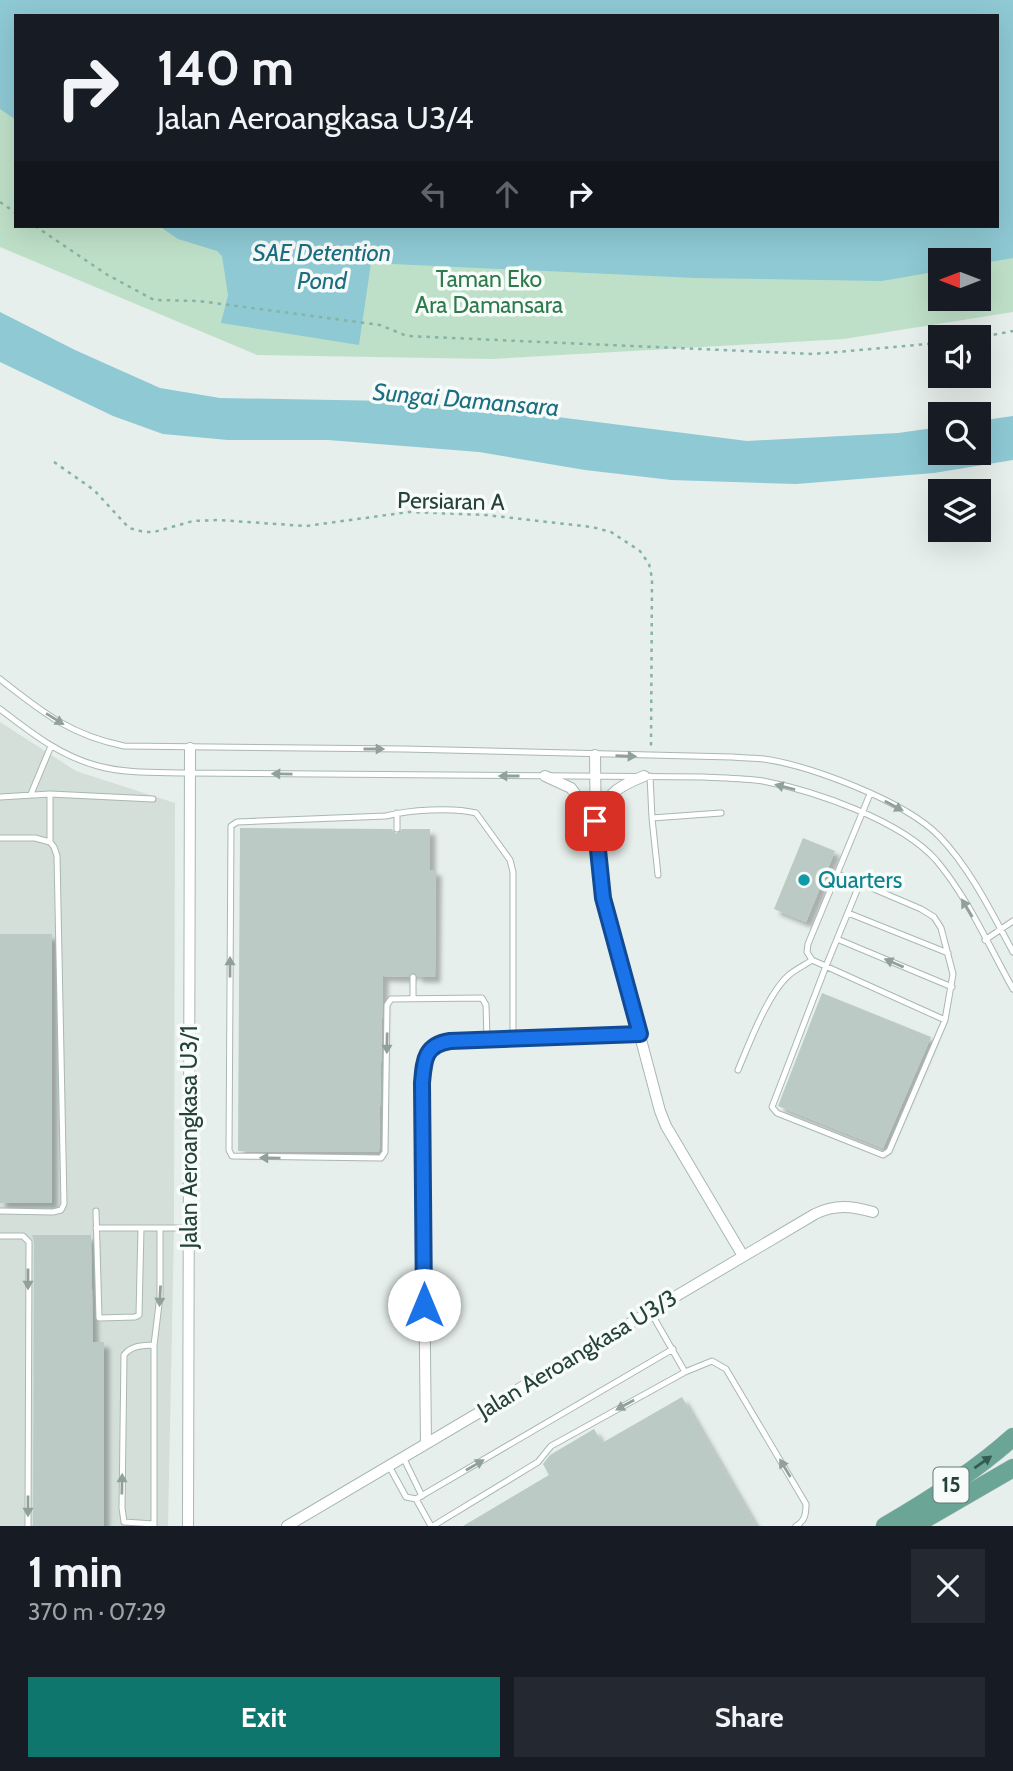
<!DOCTYPE html>
<meta charset="utf-8">
<style>
:root{--surface:#171b24;--page:#242831;--text:#f1f3f6;--muted:#9ea1a6;--accent:#0f766e}
body{margin:0;font-family:Cabin,sans-serif;background:var(--page);color:var(--text);height:100vh;display:flex;flex-direction:column;font-size:26px;white-space:nowrap}
*{box-sizing:border-box;margin:0}
p{font-size:23px;color:var(--muted)}
.icon{flex:none;width:38px;height:38px;fill:none;stroke:currentColor;stroke-width:2;stroke-linecap:round;stroke-linejoin:round}
.map{position:relative;height:1526px;overflow:hidden}
.sheet{display:flex;flex-direction:column;background:var(--surface);flex:1}
.sheet>*{flex:none}
.top-card{position:absolute;left:14px;top:14px;width:985px;height:214px;border-radius:0px;box-shadow:0 7px 28px #0002;background:#171b24;color:var(--text);overflow:hidden}
.needle{width:46px;rotate:270deg}
.tools{position:absolute;left:928px;top:248px;display:grid;gap:14px}
.tools a{display:grid;place-items:center;width:63px;height:63px;border-radius:0px;background:var(--surface);box-shadow:0 7px 28px #0002;font-size:35px}
.pin{position:absolute;display:grid;place-items:center;width:60px;height:60px;color:#fff;margin:-30px;border-radius:14px;box-shadow:0 4px 10px #0006}
.me{position:absolute;width:77px;margin:-38px;rotate:0deg;stroke-linejoin:round;filter:drop-shadow(0 0 5px #0008)}
.turn{display:flex;align-items:center;gap:24px;height:147px;padding:0 28px;font-size:32px}
.turn .icon{width:91px;height:91px;stroke-width:2.5}
.turn b{display:block;font-size:49px;line-height:60px}
.lanes{display:flex;align-items:center;height:66px;padding:0 28px;background:#0003;justify-content:center;gap:35px;direction:ltr}
.lanes .off{opacity:.35}
.round{display:grid;place-items:center;flex:none;width:74px;height:74px;border-radius:0px;background:var(--page)}
.summary{display:flex;align-items:center;justify-content:space-between;height:119px;padding:0 28px}
h1{font-size:42px;font-weight:700;line-height:52px}
.button{display:flex;gap:14px;margin-top:auto;padding:14px 28px}
.button a{flex:1;height:80px;border-radius:0px;background:var(--accent);color:#fff;font-size:28px;font-weight:700;line-height:80px;text-align:center}
.button a+a{background:var(--page);color:var(--text)}
.map>svg:first-child{display:block}
.built{fill:#d4dfda}
.green{fill:#bfe0c8;fill-rule:evenodd}
.water{fill:#8ec9d4}
.building{fill:#bbcac4;filter:url(#shadow)}
.lines{fill:none;stroke-linecap:round;stroke-linejoin:round}
.lane-casing{stroke:#a8b8b2;stroke-width:7}
.street-casing{stroke:#a8b8b2;stroke-width:12}
.primary-casing{stroke:#c2cac8;stroke-width:19}
.path{stroke:#86b3a5;stroke-width:2.5;stroke-dasharray:3.5 5;stroke-linecap:butt}
.lane{stroke:#fff;stroke-width:5}
.street{stroke:#fff;stroke-width:10}
.primary{stroke:#6aa596;stroke-width:18}
.oneway{fill:#92a09c}
.oneway2{fill:#365b51}
.route-casing{stroke:#114b97;stroke-width:18}
.route{stroke:#1a73e8;stroke-width:12}
.culture-dot{fill:#0f9aa8;stroke:#f7fbf9;stroke-width:2.5}
.labels{text-anchor:middle;stroke-width:7;stroke-linejoin:round;paint-order:stroke}
.shield{fill:#f7fbf9;stroke:#637a73;stroke-width:2}
.shield-label{font-size:21px;font-weight:bold;fill:#24423a}
.park-label{font-size:23px;fill:#2d7a4b;stroke:#f7fbf9}
.street-label{font-size:23px;fill:#24423a;stroke:#f7fbf9}
.culture-label{font-size:23px;fill:#0d838f;stroke:#f7fbf9;text-anchor:start}
.water-label{font-size:24px;font-style:italic;fill:#1c6f80;stroke:#f7fbf9}
</style>
<div class="map">
<svg width="1013" height="1526" viewBox="0 0 1013 1526">
<defs>
<filter id="shadow"><feDropShadow dx="5.5" dy="5.5" stdDeviation="2" flood-color="#0004"/></filter>
</defs>
<rect width="100%" height="100%" fill="#e6efeb"/>
<!-- built -->
<path class="built" d="M0,722L76,771L175,803L174,1228L168,1526H0Z"/>
<!-- green -->
<path class="green" d="M0,0H1013V312L844,339L492,359L257,355L0,247ZM16,16H998V226H16ZM940,261H978V299H940Z"/>
<!-- water -->
<path class="water" d="M0,0H1013V258L978,264V261H940V271L882,281L695,278L371,263L359,345L221,323L228,295L222,256L217,251L178,239L159,226H998V16H16V120L0,109Z
M0,312L75,350L160,388L220,398L389,401L487,408L747,441L898,433L940,427V453H978V421L1013,416V460L934,473L796,484L671,480L585,470L479,452L328,440H228L163,434L113,416L0,362Z"/>
<!-- building -->
<path class="building" d="M240,828L392,829L396,834L402,829H430V870H436L435,977H418L414,972L408,977L383,976L379,1152L238,1151Z
M803,838L835,851L806,922L774,909Z
M0,934H52V1203H0Z
M822,993L931,1037L883,1148L778,1106Z
M32,1235H91L93,1342H104V1526H33L34,1242Z
M682,1397L756,1526H463L549,1475L543,1464L550,1455L594,1429L602,1443Z"/>
<g class="lines">
<defs>
<path id="lane" d="M0,679C42,712 70,735 124,746L404,749L732,757C743,758 754,758 764,759C811,766 905,801 939,836C970,868 992,913 1013,952
M0,709C30,732 60,756 98,766C127,774 160,772 190,773L704,777C723,778 744,778 763,781C815,791 900,820 936,860C968,898 989,946 1013,989
M650,776L652,818L658,875
M31,794L51,746
M870,794L808,944L807,952L812,960L945,1020
M0,797L50,794L153,799
M397,813V829
M652,818L721,813
M0,838H35L50,842
M838,874L860,883
M860,883L921,909L934,917L941,928L953,974L945,1020L889,1151L883,1155L777,1113L772,1107L826,966Z
M848,913L948,953
M837,939L952,987
M985,940L1013,921
M413,977V997
M487,1039L486,1005L482,998L391,999L387,1005L385,1152L381,1158L232,1156L229,1150L231,826L237,822L386,816C409,810 452,807 476,813L510,860L513,872V1039
M738,1070C749,1044 768,993 789,975C796,969 805,965 812,960
M0,1211L53,1212L61,1210L64,1204L57,856L54,847L50,842V794
M96,1211L99,1318L135,1317L139,1315L141,1228
M96,1228H187
M0,1236H23L29,1242L28,1526
M650,1311L685,1372
M403,1457L422,1496
M389,1466L406,1497L416,1499L673,1349
M416,1499L431,1526
M154,1524L124,1522L122,1508L124,1355C132,1345 142,1346 154,1345
M154,1526V1345L160,1296V1228
M433,1526L538,1462L551,1446L685,1372L712,1361L726,1369L806,1504C806,1514 805,1521 796,1526"/>
<path id="street" d="M595,755L596,840L603,897L660,1111L666,1126L743,1256
M545,776L571,788L595,821
M598,815C608,792 622,785 644,776
M426,1444L422,1083C424,1061 424,1045 450,1041L640,1034
M188,1526L190,748
M287,1526L815,1214C835,1204 852,1206 873,1212"/>
<path id="primary" d="M885,1526C930,1500 974,1472 1013,1437
M913,1526L1013,1468"/>
</defs>
<!-- lane casing -->
<use href="#lane" class="lane-casing"/>
<!-- street casing -->
<use href="#street" class="street-casing"/>
<!-- primary casing -->
<use href="#primary" class="primary-casing"/>
<!-- path -->
<path class="path" d="M0,202L16,213
M35,226L106,274L154,300L199,301L380,325L407,336L813,354L940,343
M977,338L1013,331
M54,462L94,490L129,528L144,532H154L193,521L218,520L306,526L409,512L486,515L592,527L611,532L640,551L649,564L652,578L651,748"/>
<!-- lane -->
<use href="#lane" class="lane"/>
<!-- street -->
<use href="#street" class="street"/>
<!-- primary -->
<use href="#primary" class="primary"/>
</g>
<!-- one-way arrows -->
<defs><path id="oneway-solid" d="M-6-.8H1V-3.2L6.5 0L1 3.2V.8H-6Z" transform="scale(1.75)"/></defs>
<g class="oneway">
<use href="#oneway-solid" transform="translate(55 719) rotate(32)"/>
<use href="#oneway-solid" transform="translate(374 749)"/>
<use href="#oneway-solid" transform="translate(626 756) rotate(2)"/>
<use href="#oneway-solid" transform="translate(282 774) rotate(-179)"/>
<use href="#oneway-solid" transform="translate(509 776) rotate(-180)"/>
<use href="#oneway-solid" transform="translate(785 787) rotate(-166)"/>
<use href="#oneway-solid" transform="translate(894 806) rotate(28)"/>
<use href="#oneway-solid" transform="translate(967 908) rotate(-121)"/>
<use href="#oneway-solid" transform="translate(894 963) rotate(-157)"/>
<use href="#oneway-solid" transform="translate(230 967) rotate(-90)"/>
<use href="#oneway-solid" transform="translate(387 1043) rotate(91)"/>
<use href="#oneway-solid" transform="translate(270 1158) rotate(-179)"/>
<use href="#oneway-solid" transform="translate(28 1279) rotate(90)"/>
<use href="#oneway-solid" transform="translate(160 1296) rotate(93)"/>
<use href="#oneway-solid" transform="translate(625 1405) rotate(151)"/>
<use href="#oneway-solid" transform="translate(475 1465) rotate(-30)"/>
<use href="#oneway-solid" transform="translate(785 1468) rotate(-121)"/>
<use href="#oneway-solid" transform="translate(122 1484) rotate(-89)"/>
<use href="#oneway-solid" transform="translate(28 1506) rotate(90)"/>
</g>
<use class="oneway2" href="#oneway-solid" transform="translate(983 1462) rotate(-35)"/>
<g class="lines">
<defs>
<path id="route" d="M424,1305L422,1083C424,1061 424,1045 450,1041L640,1034L603,898L595,821"/>
</defs>
<!-- route casing -->
<use href="#route" class="route-casing"/>
<!-- route -->
<use href="#route" class="route"/>
</g>
<!-- markers -->
<circle class="culture-dot" cx="804" cy="880" r="7"/>
<g class="labels">
<!-- shield labels -->
<rect class="shield" x="933.5" y="1467.5" width="35" height="35" rx="5"/>
<g class="shield-label">
<text x="951" y="1492">15</text>
</g>
<!-- park labels -->
<g class="park-label">
<text x="489" y="287">Taman Eko<tspan x="489" dy="26">Ara Damansara</tspan></text>
</g>
<!-- street labels -->
<g class="street-label">
<text transform="translate(451 501) rotate(1)" y="8">Persiaran A</text>
<text transform="translate(189 1137) rotate(-90)" y="8">Jalan Aeroangkasa U3/1</text>
<text transform="translate(577 1354) rotate(-31)" y="8">Jalan Aeroangkasa U3/3</text>
</g>
<!-- culture labels -->
<g class="culture-label">
<text x="818" y="888">Quarters</text>
</g>
<!-- water labels -->
<g class="water-label">
<text x="322" y="261">SAE Detention<tspan x="322" dy="28">Pond</tspan></text>
<text transform="translate(466 400) rotate(5)" y="8">Sungai Damansara</text>
</g>
</g>
</svg>
<div class="tools">
<a><svg class="needle" viewBox="-14 -14 28 28"><path d="M0-13l5 13h-10z" fill="#e53935"/><path d="M0 13l5-13h-10z" fill="#9ea1a6"/></svg></a>
<a><svg class="icon" aria-label="sound" viewBox="0 0 24 24"><path d="M4 9h4l5-4v14l-5-4H4zM17 9q2 3 0 6"/></svg></a>
<a><svg class="icon" aria-label="search" viewBox="0 0 24 24"><circle cx="10" cy="10" r="6"/><path d="M15 15l6 6"/></svg></a>
<a><svg class="icon" aria-label="layers" viewBox="0 0 24 24"><path d="M12 4l9 5-9 5-9-5zM3 14l9 5 9-5"/></svg></a>
</div>
<div class="pin" style="left:595px;top:821px;background:#d93025"><svg class="icon" aria-label="arrive" viewBox="0 0 24 24"><path d="M6 21V4h12l-3 4 3 4H6"/></svg></div>
<svg class="me" style="left:424px;top:1305px" viewBox="-20 -20 40 40"><circle r="19" fill="#fff"/><path d="M0-13L10 11 0 6-10 11z" fill="#1a73e8"/></svg>
<div class="top-card">
<div class="turn"><svg class="icon" aria-label="right" viewBox="0 0 24 24"><path d="M7 20v-9h11M14 6l5 5-5 5"/></svg><div><b>140 m</b>Jalan Aeroangkasa U3/4</div></div>
<div class="lanes"><svg class="icon off" aria-label="left" viewBox="0 0 24 24"><path d="M17 20v-9H6M10 6l-5 5 5 5"/></svg><svg class="icon off" aria-label="ahead" viewBox="0 0 24 24"><path d="M12 20V5M6 11l6-6 6 6"/></svg><svg class="icon" aria-label="right" viewBox="0 0 24 24"><path d="M7 20v-9h11M14 6l5 5-5 5"/></svg></div>
</div>
</div>
<section class="sheet">
<div class="summary"><div><h1>1 min</h1><p>370 m · 07:29</p></div><a class="round"><svg class="icon" aria-label="close" viewBox="0 0 24 24"><path d="M6 6l12 12M18 6L6 18"/></svg></a></div>
<div class="button"><a>Exit</a><a>Share</a></div>
</section>
